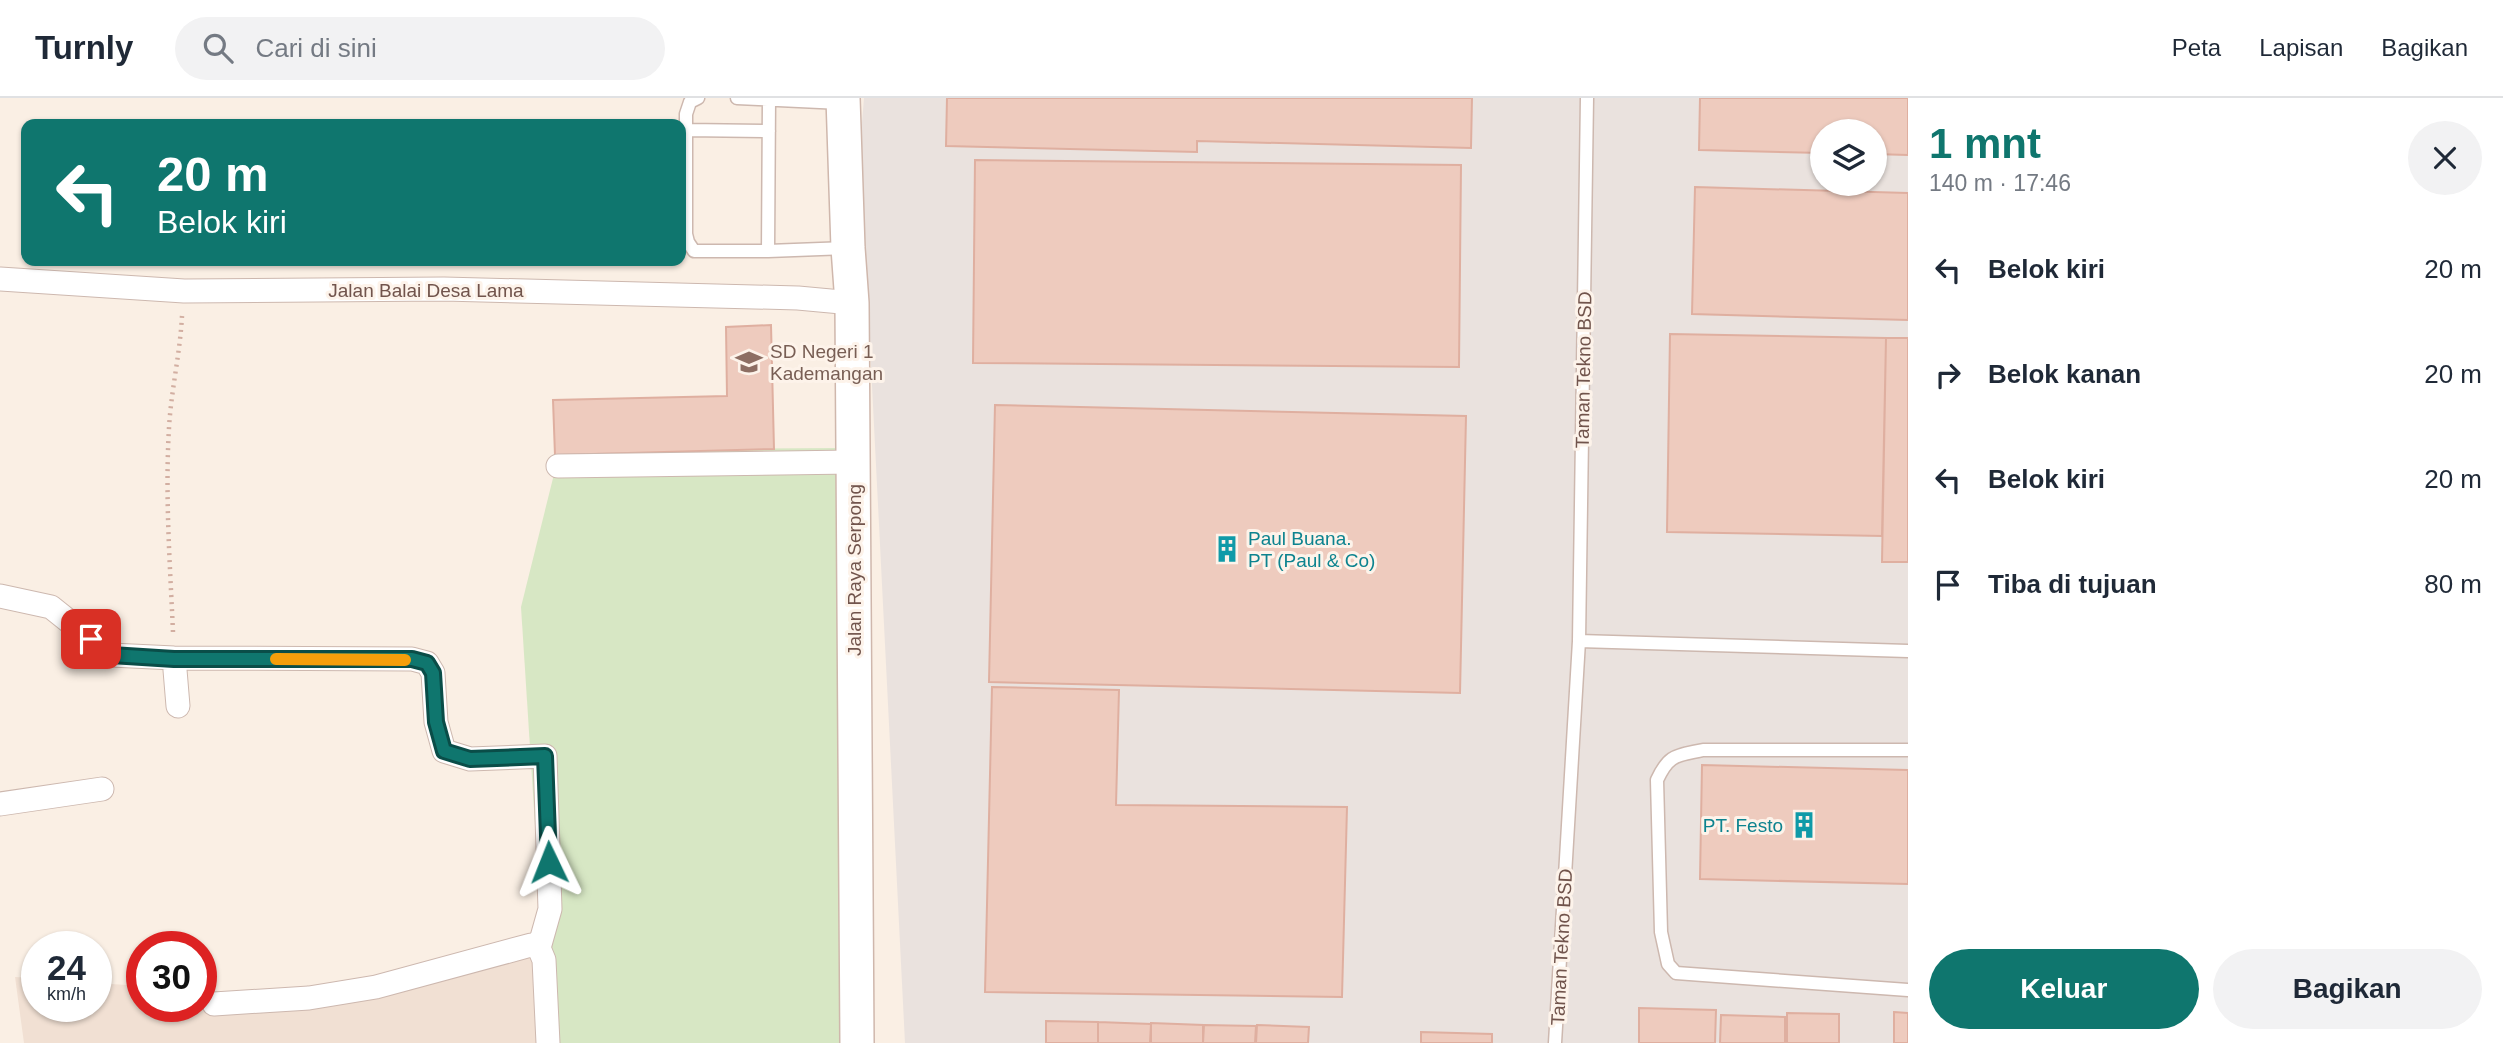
<!DOCTYPE html>
<html lang="id">
<meta charset="utf-8">
<style>
:root{--surface:#fff;--page:#f2f2f3;--text:#1f2937;--muted:#747a83;--line:#e0e1e3;--accent:#0f766e}
body{margin:0;font-family:Helvetica,sans-serif;background:var(--page);color:var(--text);height:100vh;display:flex;flex-direction:column;font-size:26px;white-space:nowrap}
*{box-sizing:border-box;margin:0}
p{font-size:23px;color:var(--muted)}
.icon{flex:none;width:38px;height:38px;fill:none;stroke:currentColor;stroke-width:2;stroke-linecap:round;stroke-linejoin:round}
.map{position:relative;flex:1;overflow:hidden}
.side{display:flex;flex-direction:column;background:var(--surface);width:595px}
.side>*{flex:none}
.guide{position:absolute;left:21px;top:21px;width:665px;height:147px;border-radius:14px;box-shadow:0 2px 5px #0004;background:#0f766e;color:#fff;overflow:hidden}
.fabs{position:absolute;left:1810px;top:21px;display:grid;gap:14px}
.fabs a{display:grid;place-items:center;width:77px;height:77px;border-radius:50%;background:var(--surface);box-shadow:0 2px 5px #0004;font-size:35px}
.speed{position:absolute;left:21px;top:833px;display:flex;gap:14px;font-size:35px;font-weight:700;text-align:center}
.speed>*{display:grid;place-content:center;width:91px;height:91px;border-radius:50%;background:var(--surface);box-shadow:0 2px 5px #0004;line-height:1}
.speed small{font-size:18px;font-weight:400}
.speed .limit{border:10px solid #d22;background:#fff;color:#111}
.pin{position:absolute;display:grid;place-items:center;width:60px;height:60px;color:#fff;margin:-30px;border-radius:14px;box-shadow:0 4px 10px #0006}
.me{position:absolute;width:77px;margin:-38px;rotate:358deg;stroke-linejoin:round;filter:drop-shadow(0 0 5px #0008)}
.turn{display:flex;align-items:center;gap:24px;height:147px;padding:0 21px;font-size:32px}
.turn .icon{width:91px;height:91px;stroke-width:2.5}
.turn b{display:block;font-size:49px;line-height:60px}
.round{display:grid;place-items:center;flex:none;width:74px;height:74px;border-radius:37px;background:var(--page)}
.headline{display:flex;align-items:center;justify-content:space-between;height:119px;padding:0 21px}
h1{font-size:42px;font-weight:600;line-height:52px;color:var(--accent)}
.cta{display:flex;gap:14px;margin-top:auto;padding:14px 21px}
.cta a{flex:1;height:80px;border-radius:42px;background:var(--accent);color:#fff;font-size:28px;font-weight:600;line-height:80px;text-align:center}
.cta a+a{background:var(--page);color:var(--text)}
ul{padding:0;list-style:none}
li{display:flex;align-items:center;gap:21px;height:105px;padding:0 21px}
li div{flex:1}
li b{display:block;font-size:26px}
li em{font-style:normal}
header{display:flex;align-items:center;gap:42px;box-sizing:border-box;height:98px;padding:0 35px;background:var(--surface);border-bottom:2px solid var(--line)}
header strong{font-size:33px}
nav{display:flex;gap:38px;margin-inline-start:auto;font-size:24px}
.search{width:490px;height:63px;background:var(--page);display:flex;align-items:center;gap:18px;box-sizing:border-box;padding:0 24px;border-radius:38px;color:var(--muted);font-size:26px}
main{display:flex;flex:1;min-height:0}
.map>svg:first-child{display:block}
.residential{fill:#f1e0d3}
.industrial{fill:#eae2de;fill-rule:evenodd}
.green{fill:#d7e7c4}
.building{fill:#eecbbe;stroke:#dfafa0;stroke-width:2}
.lines{fill:none;stroke-linecap:round;stroke-linejoin:round}
.lane-casing{stroke:#cdb8af;stroke-width:15}
.street-casing{stroke:#cdb8af;stroke-width:25}
.secondary-casing{stroke:#cfb7ac;stroke-width:36}
.path{stroke:#d2aea1;stroke-width:4.5;stroke-dasharray:2 5;stroke-linecap:butt}
.lane{stroke:#fff;stroke-width:12}
.street{stroke:#fff;stroke-width:23}
.secondary{stroke:#fff;stroke-width:33}
.route-casing{stroke:#0a4d48;stroke-width:18}
.route{stroke:#0f766e;stroke-width:12}
.slow{stroke:#f59e0b;stroke-width:12}
.labels{text-anchor:middle;stroke-width:6;stroke-linejoin:round;paint-order:stroke}
.street-label{font-size:19px;fill:#71544c;stroke:#fdf3ea}
.education-label{font-size:19px;fill:#785e54;stroke:#fdf3ea;text-anchor:start}
.culture-label{font-size:19px;fill:#0d838f;stroke:#fdf3ea;text-anchor:start}
</style>
<header>
<strong>Turnly</strong>
<div class="search"><svg class="icon" aria-label="search" viewBox="0 0 24 24"><circle cx="10" cy="10" r="6"/><path d="M15 15l6 6"/></svg>Cari di sini</div>
<nav><a>Peta</a><a>Lapisan</a><a>Bagikan</a></nav>
</header>
<main>
<div class="map">
<svg width="1908" height="945" viewBox="0 0 1908 945">
<rect width="100%" height="100%" fill="#faefe4"/>
<!-- residential -->
<path class="residential" d="M542,843L549,945H24L15,879L37,880V908H96V885L142,888V908H201V892L298,899Z"/>
<!-- industrial -->
<path class="industrial" d="M864,0H1908V945H905L860,48ZM1822,33H1874V86H1822Z"/>
<!-- green -->
<path class="green" d="M840,350L854,945H549L521,509L560,352Z"/>
<!-- building -->
<path class="building" d="M947,0H1472L1471,50L1197,43V54L946,48Z
M1700,0H1908V57L1874,56V33H1822V55L1699,52Z
M975,62L1461,67L1459,269L973,265Z
M1695,89L1908,95V222L1692,216Z
M771,227L774,351L555,357L553,302L727,298L726,229Z
M1670,236L1886,240L1882,438L1667,434Z
M1886,240H1908V464H1882Z
M995,307L1466,318L1460,595L989,584Z
M992,589L1119,592L1116,707L1347,709L1342,899L985,894Z
M1702,667L1908,672V786L1700,781Z
M1639,910L1716,912L1715,945H1639Z
M1894,914L1908,915V945H1894Z
M1787,915L1839,916V945H1787Z
M1721,917L1785,919V945H1720Z
M1046,923L1098,924V945H1046Z
M1098,924L1151,926L1150,945H1098Z
M1151,925L1203,927V945H1151Z
M1204,927L1256,928L1255,945H1203Z
M1257,927L1309,929L1308,945H1256Z
M1421,934L1492,936V945H1421Z"/>
<g class="lines">
<defs>
<path id="lane" d="M698,0L690,4L686,16V136L688,144L694,153H768L847,150
M737,0L841,5
M686,32L769,33
M768,153L769,1
M1579,543L1908,553
M1908,652H1703C1676,658 1669,656 1657,682L1661,834L1668,866L1676,875L1908,892
M1555,945L1579,543L1587,0"/>
<path id="street" d="M0,181L184,193L444,191L798,200L852,205
M558,368L853,364
M0,498L51,509L111,557L174,560L412,561L427,565L433,575L436,624L444,653L470,661L545,658L550,811L539,850
M174,560L178,608
M0,706L102,691
M214,906L309,900L376,889L531,847L539,850L544,862L548,945"/>
<path id="secondary" d="M843,0L848,150L852,205L857,945"/>
</defs>
<!-- lane casing -->
<use href="#lane" class="lane-casing"/>
<!-- street casing -->
<use href="#street" class="street-casing"/>
<!-- secondary casing -->
<use href="#secondary" class="secondary-casing"/>
<!-- path -->
<path class="path" d="M173,534C170,466 165,398 169,330C171,293 180,256 182,218"/>
<!-- lane -->
<use href="#lane" class="lane"/>
<!-- street -->
<use href="#street" class="street"/>
<!-- secondary -->
<use href="#secondary" class="secondary"/>
</g>
<g class="lines">
<defs>
<path id="route" d="M91,541L111,557L174,561H412L427,565L433,575L436,624L444,653L470,661L545,658L549,764"/>
</defs>
<!-- route casing -->
<use href="#route" class="route-casing"/>
<!-- route -->
<use href="#route" class="route"/>
<!-- slow -->
<path class="slow" d="M276,561L405,562"/>
</g>
<!-- icons -->
<defs>
<symbol id="school-bare" viewBox="-9 -9 18 18"><path d="M0-5L7-2L0 1L-7-2ZM-4 1L0 2.5L4 1V4Q0 6-4 4Z" fill="#8d6e63" stroke="#fdf3ea" stroke-width="2.5" paint-order="stroke"/></symbol>
<symbol id="building-bare" viewBox="-9 -9 18 18"><path d="M-4-6H4V6H1V3H-1V6H-4ZM-2.5-4.3h1.7v1.8h-1.7ZM.8-4.3h1.7v1.8H.8ZM-2.5-1h1.7V.8h-1.7ZM.8-1h1.7V.8H.8Z" fill="#0f9aa8" stroke="#fdf3ea" stroke-width="2.5" paint-order="stroke"/></symbol>
</defs>
<g fill-rule="evenodd">
<use href="#school-bare" x="730" y="245" width="38" height="38"/>
<use href="#building-bare" x="1208" y="432" width="38" height="38"/>
<use href="#building-bare" x="1785" y="708" width="38" height="38"/>
</g>
<g class="labels">
<!-- street labels -->
<g class="street-label">
<text x="426" y="199">Jalan Balai Desa Lama</text>
<text transform="translate(1583 272) rotate(-89)" y="7">Taman Tekno BSD</text>
<text transform="translate(854 472) rotate(-90)" y="7">Jalan Raya Serpong</text>
<text transform="translate(1561 849) rotate(-87)" y="7">Taman Tekno BSD</text>
</g>
<!-- education labels -->
<g class="education-label">
<text x="770" y="260">SD Negeri 1<tspan x="770" dy="22">Kademangan</tspan></text>
</g>
<!-- culture labels -->
<g class="culture-label">
<text x="1248" y="447">Paul Buana.<tspan x="1248" dy="22">PT (Paul &amp; Co)</tspan></text>
<text x="1783" y="734" text-anchor="end">PT. Festo</text>
</g>
</g>
</svg>
<div class="fabs">
<a><svg class="icon" aria-label="layers" viewBox="0 0 24 24"><path d="M12 4l9 5-9 5-9-5zM3 14l9 5 9-5"/></svg></a>
</div>
<div class="speed"><div>24<small>km/h</small></div><div class="limit">30</div></div>
<div class="pin" style="left:91px;top:541px;background:#d93025"><svg class="icon" aria-label="arrive" viewBox="0 0 24 24"><path d="M6 21V4h12l-3 4 3 4H6"/></svg></div>
<svg class="me" style="left:549px;top:764px" viewBox="-20 -20 40 40"><path d="M0-17L14 15 0 8-14 15z" fill="#0f766e" stroke="#fff" stroke-width="4"/></svg>
<div class="guide">
<div class="turn"><svg class="icon" aria-label="left" viewBox="0 0 24 24"><path d="M17 20v-9H6M10 6l-5 5 5 5"/></svg><div><b>20 m</b>Belok kiri</div></div>
</div>
</div>
<section class="side">
<div class="headline"><div><h1>1 mnt</h1><p>140 m · 17:46</p></div><a class="round"><svg class="icon" aria-label="close" viewBox="0 0 24 24"><path d="M6 6l12 12M18 6L6 18"/></svg></a></div>
<ul>
<li><svg class="icon" aria-label="left" viewBox="0 0 24 24"><path d="M17 20v-9H6M10 6l-5 5 5 5"/></svg><div><b>Belok kiri</b></div><em>20 m</em></li>
<li><svg class="icon" aria-label="right" viewBox="0 0 24 24"><path d="M7 20v-9h11M14 6l5 5-5 5"/></svg><div><b>Belok kanan</b></div><em>20 m</em></li>
<li><svg class="icon" aria-label="left" viewBox="0 0 24 24"><path d="M17 20v-9H6M10 6l-5 5 5 5"/></svg><div><b>Belok kiri</b></div><em>20 m</em></li>
<li><svg class="icon" aria-label="arrive" viewBox="0 0 24 24"><path d="M6 21V4h12l-3 4 3 4H6"/></svg><div><b>Tiba di tujuan</b></div><em>80 m</em></li>
</ul>
<div class="cta"><a>Keluar</a><a>Bagikan</a></div>
</section>
</main>
